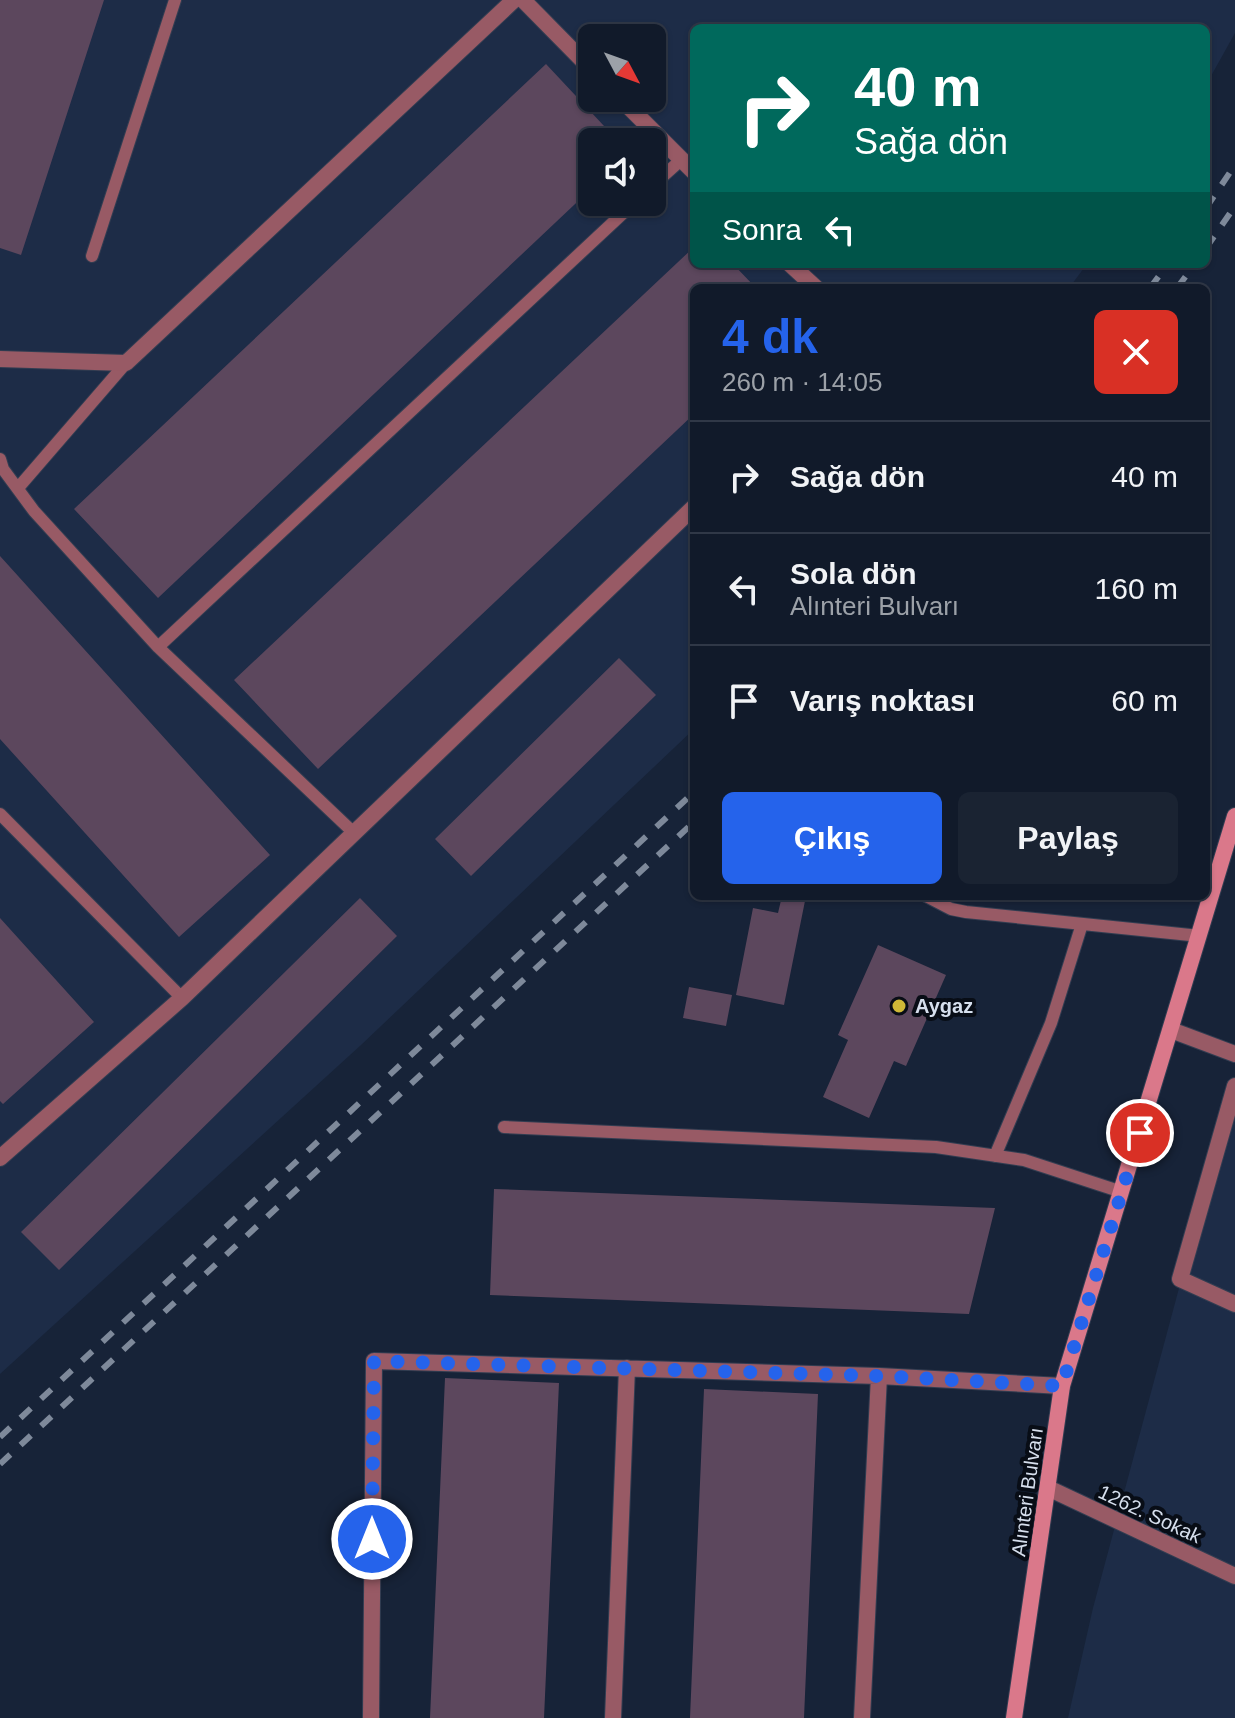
<!DOCTYPE html>
<html lang="tr">
<meta charset="utf-8">
<style>
:root{--surface:#111a2a;--page:#1a2332;--text:#f1f3f6;--muted:#9ca1a8;--line:#303847;--accent:#2563eb}
body{margin:0;font-family:Helvetica,sans-serif;background:var(--page);color:var(--text);height:100vh;display:flex;flex-direction:column;font-size:30px;white-space:nowrap}
*{box-sizing:border-box;margin:0}
p{font-size:26px;color:var(--muted)}
.icon{flex:none;width:44px;height:44px;fill:none;stroke:currentColor;stroke-width:2;stroke-linecap:round;stroke-linejoin:round}
.map{position:relative;flex:1;overflow:hidden}
.side{position:absolute;left:690px;top:284px;width:520px;height:616px;display:flex;flex-direction:column;background:var(--surface);border-radius:12px;box-shadow:0 2px 6px #0004,0 0 0 2px var(--line)}
.side>*{flex:none}
.guide{position:absolute;left:690px;top:24px;width:520px;height:244px;border-radius:12px;box-shadow:0 2px 6px #0004,0 0 0 2px var(--line);background:#00695c;color:#fff;overflow:hidden}
.needle{width:52px;rotate:131deg}
.controls{position:absolute;left:578px;top:24px;display:grid;gap:16px}
.controls a{display:grid;place-items:center;width:88px;height:88px;border-radius:12px;background:var(--surface);box-shadow:0 2px 6px #0004,0 0 0 2px var(--line);font-size:40px}
.pin{position:absolute;display:grid;place-items:center;width:68px;height:68px;color:#fff;margin:-34px;border:4px solid #fff;border-radius:50%;box-shadow:0 2px 8px #0007}
.me{position:absolute;width:88px;margin:-44px;rotate:0deg;stroke-linejoin:round;filter:drop-shadow(0 0 6px #0008)}
.turn{display:flex;align-items:center;gap:28px;height:168px;padding:0 32px;font-size:36px}
.turn .icon{width:104px;height:104px;stroke-width:2.5}
.turn b{display:block;font-size:56px;line-height:68px}
.then{display:flex;align-items:center;height:76px;padding:0 32px;background:#0003;gap:16px;font-size:30px}
.round{display:grid;place-items:center;flex:none;width:84px;height:84px;border-radius:12px;background:var(--page)}
.headline{display:flex;align-items:center;justify-content:space-between;height:136px;padding:0 32px}
h1{font-size:48px;font-weight:600;line-height:60px;color:var(--accent)}
.button{display:flex;gap:16px;margin-top:auto;padding:16px 32px}
.button a{flex:1;height:92px;border-radius:12px;background:var(--accent);color:#fff;font-size:32px;font-weight:600;line-height:92px;text-align:center}
.button a+a{background:var(--page);color:var(--text)}
ul{padding:0;list-style:none}
li{display:flex;align-items:center;gap:24px;height:112px;padding:0 32px;border-top:2px solid var(--line)}
li div{flex:1}
li b{display:block;font-size:30px}
li em{font-style:normal}
.map>svg:first-child{display:block}
.built{fill:#1d2c47;fill-rule:evenodd}
.building{fill:#5c475d}
.lines{fill:none;stroke-linecap:round;stroke-linejoin:round}
.lane-casing{stroke:#323d51;stroke-width:14}
.street-casing{stroke:#323d51;stroke-width:18}
.secondary-casing{stroke:#323d51;stroke-width:18}
.lane{stroke:#985a65;stroke-width:12}
.street{stroke:#985a65;stroke-width:16}
.secondary{stroke:#da788a;stroke-width:16}
.rail{stroke:#7e899a;stroke-width:6;stroke-dasharray:14 14;stroke-linecap:butt}
.route{stroke:#2563eb;stroke-width:14;stroke-dasharray:0 25.2}
.poi-dot{fill:#cfb837;stroke:#080d16;stroke-width:3}
.labels{text-anchor:middle;stroke-width:8;stroke-linejoin:round;paint-order:stroke}
.poi-label{font-size:20px;font-weight:bold;fill:#d6dfed;stroke:#080d16;text-anchor:start}
.street-label{font-size:20px;fill:#d6dfed;stroke:#080d16}
</style>
<div class="map">
<svg width="1235" height="1718" viewBox="0 0 1235 1718">
<rect width="100%" height="100%" fill="#172338"/>
<!-- built -->
<path class="built" d="M0,0H1235V33L1206,85V28H694V264H1087L1069,288H694V729L361,1045L0,1374ZM592,38H652V98H592ZM592,142H652V202H592Z
M1235,1080V1718H1068L1093,1608Z"/>
<!-- building -->
<path class="building" d="M0,0H104L21,255L0,248Z
M546,64L619,142H592V188L158,598L74,509Z
M694,247V264H733L756,288H694V414L318,769L234,680Z
M0,556L270,855L179,937L0,739Z
M619,658L656,695L471,876L435,839Z
M782,896H806L784,1005L736,995L753,908L778,913Z
M360,898L397,936L59,1270L21,1232Z
M0,918L94,1022L3,1104L0,1101Z
M878,945L946,975L906,1066L894,1061L869,1118L823,1097L848,1040L838,1035Z
M689,987L732,995L726,1026L683,1018Z
M494,1189L995,1208L969,1314L490,1295Z
M445,1378L559,1383L544,1718H430Z
M704,1389L818,1394L804,1718H690Z"/>
<g class="lines">
<defs>
<path id="lane" d="M652,186L681,160
M92,256L175,0
M0,459L3,469L34,511L158,647L354,833
M18,488L126,363
M158,647L635,202
M0,814L182,998
M926,896L951,909L966,912L1200,936
M504,1127L936,1147L1024,1160L1122,1192
M995,1156L1051,1023L1082,924"/>
<path id="street" d="M523,0L592,70
M620,98L694,172
M790,264L816,288
M0,359L126,363L514,0
M1171,1030L1235,1054
M1235,1086L1180,1279L1235,1304
M0,1158L182,998L694,507
M1048,1488L1235,1576
M371,1718L374,1361L879,1376L1062,1386
M613,1718L627,1368
M862,1718L879,1376"/>
<path id="secondary" d="M1014,1718L1062,1386L1235,816"/>
</defs>
<!-- lane casing -->
<use href="#lane" class="lane-casing"/>
<!-- street casing -->
<use href="#street" class="street-casing"/>
<!-- secondary casing -->
<use href="#secondary" class="secondary-casing"/>
<!-- lane -->
<use href="#lane" class="lane"/>
<!-- street -->
<use href="#street" class="street"/>
<!-- secondary -->
<use href="#secondary" class="secondary"/>
<!-- rail -->
<path class="rail" d="M1206,208L1235,165
M1206,248L1235,206
M1150,288L1168,264
M1177,288L1195,264
M0,1437L694,792
M0,1464L694,822"/>
</g>
<g class="lines">
<!-- route -->
<path class="route" d="M372,1539L374,1361L879,1376L1062,1386L1140,1133"/>
</g>
<!-- markers -->
<circle class="poi-dot" cx="899" cy="1006" r="8"/>
<g class="labels">
<!-- poi labels -->
<g class="poi-label">
<text x="915" y="1013">Aygaz</text>
</g>
<!-- street labels -->
<g class="street-label">
<text transform="translate(1027 1492) rotate(-82)" y="7">Alınteri Bulvarı</text>
<text transform="translate(1150 1514) rotate(25)" y="7">1262. Sokak</text>
</g>
</g>
</svg>
<div class="controls">
<a><svg class="needle" viewBox="-14 -14 28 28"><path d="M0-13l5 13h-10z" fill="#e53935"/><path d="M0 13l5-13h-10z" fill="#9ca1a8"/></svg></a>
<a><svg class="icon" aria-label="sound" viewBox="0 0 24 24"><path d="M4 9h4l5-4v14l-5-4H4zM17 9q2 3 0 6"/></svg></a>
</div>
<div class="pin" style="left:1140px;top:1133px;background:#d93025"><svg class="icon" aria-label="arrive" viewBox="0 0 24 24"><path d="M6 21V4h12l-3 4 3 4H6"/></svg></div>
<svg class="me" style="left:372px;top:1539px" viewBox="-20 -20 40 40"><circle r="17" fill="#2563eb" stroke="#fff" stroke-width="3"/><path d="M0-11L8 9 0 5-8 9z" fill="#fff"/></svg>
<div class="guide">
<div class="turn"><svg class="icon" aria-label="right" viewBox="0 0 24 24"><path d="M7 20v-9h11M14 6l5 5-5 5"/></svg><div><b>40 m</b>Sağa dön</div></div>
<div class="then">Sonra<svg class="icon" aria-label="left" viewBox="0 0 24 24"><path d="M17 20v-9H6M10 6l-5 5 5 5"/></svg></div>
</div>
<section class="side">
<div class="headline"><div><h1>4 dk</h1><p>260 m · 14:05</p></div><a class="round" style="background:#d93025;color:#fff"><svg class="icon" aria-label="close" viewBox="0 0 24 24"><path d="M6 6l12 12M18 6L6 18"/></svg></a></div>
<ul>
<li><svg class="icon" aria-label="right" viewBox="0 0 24 24"><path d="M7 20v-9h11M14 6l5 5-5 5"/></svg><div><b>Sağa dön</b></div><em>40 m</em></li>
<li><svg class="icon" aria-label="left" viewBox="0 0 24 24"><path d="M17 20v-9H6M10 6l-5 5 5 5"/></svg><div><b>Sola dön</b><p>Alınteri Bulvarı</p></div><em>160 m</em></li>
<li><svg class="icon" aria-label="arrive" viewBox="0 0 24 24"><path d="M6 21V4h12l-3 4 3 4H6"/></svg><div><b>Varış noktası</b></div><em>60 m</em></li>
</ul>
<div class="button"><a>Çıkış</a><a>Paylaş</a></div>
</section>
</div>
